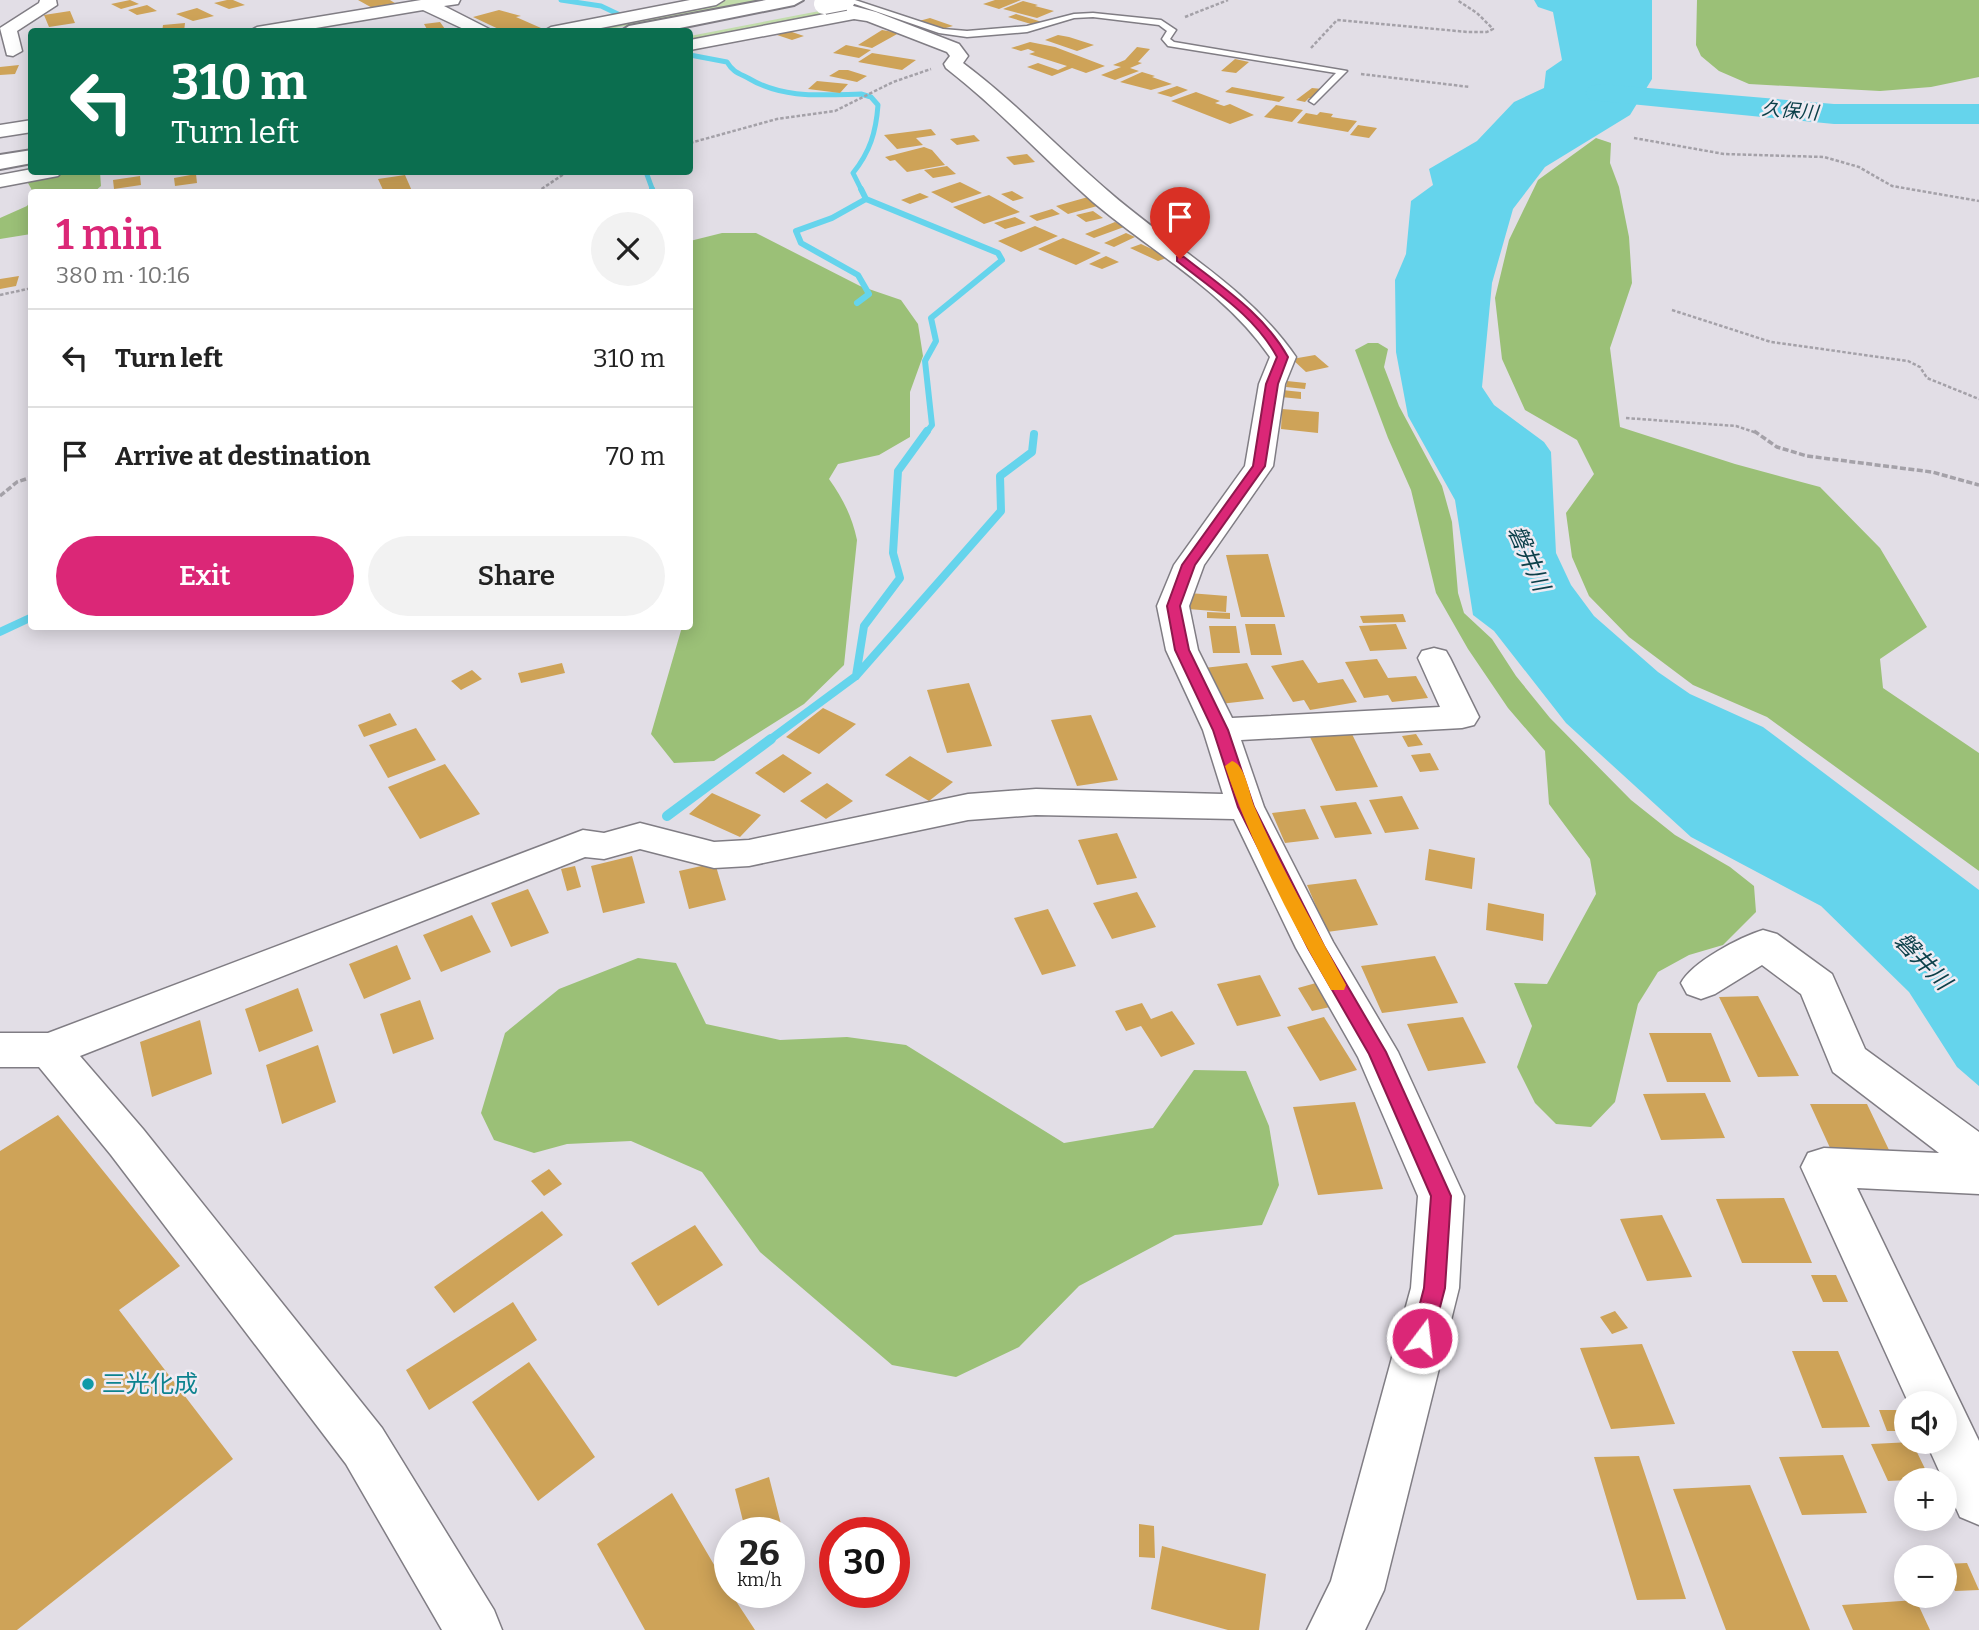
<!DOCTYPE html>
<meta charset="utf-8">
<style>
:root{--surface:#fff;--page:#f2f2f2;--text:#222;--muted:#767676;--line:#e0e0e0;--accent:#db2777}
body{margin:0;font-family:Bitter,"Noto Sans JP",serif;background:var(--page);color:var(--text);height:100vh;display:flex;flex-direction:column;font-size:26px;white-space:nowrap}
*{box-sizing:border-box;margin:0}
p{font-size:23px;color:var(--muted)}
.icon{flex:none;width:38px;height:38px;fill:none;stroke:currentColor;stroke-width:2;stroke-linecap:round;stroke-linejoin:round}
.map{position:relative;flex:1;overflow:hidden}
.sheet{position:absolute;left:28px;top:189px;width:665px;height:441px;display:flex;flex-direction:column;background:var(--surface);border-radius:7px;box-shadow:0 4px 18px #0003}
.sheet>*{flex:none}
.top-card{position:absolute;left:28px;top:28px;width:665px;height:147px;border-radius:7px;box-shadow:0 4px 18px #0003;background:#0b6e4f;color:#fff;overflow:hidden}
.buttons{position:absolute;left:1894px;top:1391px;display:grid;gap:14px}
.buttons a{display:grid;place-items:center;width:63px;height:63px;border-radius:50%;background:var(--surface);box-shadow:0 4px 18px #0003;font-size:35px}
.speed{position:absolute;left:714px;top:1517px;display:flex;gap:14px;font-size:35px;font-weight:700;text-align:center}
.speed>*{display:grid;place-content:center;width:91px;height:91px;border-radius:50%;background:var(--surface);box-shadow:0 4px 18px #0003;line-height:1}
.speed small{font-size:18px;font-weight:400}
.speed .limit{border:10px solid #d22;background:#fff;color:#111}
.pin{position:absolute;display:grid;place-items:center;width:60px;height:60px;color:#fff;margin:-72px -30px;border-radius:50% 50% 50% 0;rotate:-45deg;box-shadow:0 0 7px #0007}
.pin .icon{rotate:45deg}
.me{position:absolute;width:77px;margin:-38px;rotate:15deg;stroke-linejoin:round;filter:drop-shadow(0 0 5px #0008)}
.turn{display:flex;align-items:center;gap:24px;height:147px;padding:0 28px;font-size:32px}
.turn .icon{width:91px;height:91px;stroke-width:2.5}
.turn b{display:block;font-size:49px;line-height:60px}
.round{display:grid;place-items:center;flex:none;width:74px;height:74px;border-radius:37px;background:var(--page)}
.overview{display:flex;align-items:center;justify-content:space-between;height:119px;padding:0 28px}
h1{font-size:42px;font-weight:600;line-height:52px;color:var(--accent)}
.primary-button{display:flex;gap:14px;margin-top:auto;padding:14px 28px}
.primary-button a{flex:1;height:80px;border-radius:42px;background:var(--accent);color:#fff;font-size:28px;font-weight:600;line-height:80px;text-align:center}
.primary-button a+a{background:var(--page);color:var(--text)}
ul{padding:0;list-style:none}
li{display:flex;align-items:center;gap:21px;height:98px;padding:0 28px;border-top:2px solid var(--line)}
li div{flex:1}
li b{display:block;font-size:26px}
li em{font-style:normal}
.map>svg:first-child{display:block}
.green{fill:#c2dcab}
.forest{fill:#9bc077}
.water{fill:#65d4ec}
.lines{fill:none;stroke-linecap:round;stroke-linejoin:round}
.stream-far3{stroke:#65d4ec;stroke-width:5}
.stream-far2{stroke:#65d4ec;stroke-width:6}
.stream-far1{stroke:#65d4ec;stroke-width:8}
.stream{stroke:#65d4ec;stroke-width:10}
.river{fill:#65d4ec;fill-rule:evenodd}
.building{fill:#cea358}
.service-casing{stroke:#807d84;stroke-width:3}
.minor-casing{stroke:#807d84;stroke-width:3}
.motorway-casing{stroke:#807d84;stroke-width:4}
.path-far1{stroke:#a4a1a8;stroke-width:2.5;stroke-dasharray:3.5 2;stroke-linecap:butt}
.path{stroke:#a4a1a8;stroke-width:3.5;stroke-dasharray:6 2.5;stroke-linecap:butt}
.service{fill:#fff;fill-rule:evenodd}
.minor{fill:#fff;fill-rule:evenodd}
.motorway{fill:#fff;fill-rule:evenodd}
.motorway-bridge-casing{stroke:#807d84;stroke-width:22;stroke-linecap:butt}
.motorway-bridge{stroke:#fff;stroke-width:20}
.route{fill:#db2777;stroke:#8e194d;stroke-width:2}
.slow{fill:#f59e0b}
.culture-dot{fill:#0f9aa8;stroke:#efebf3;stroke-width:2.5}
.labels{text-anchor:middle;stroke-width:5;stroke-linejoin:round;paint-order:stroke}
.far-water-label{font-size:19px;font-style:italic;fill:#0c404a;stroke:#efebf3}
.water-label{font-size:23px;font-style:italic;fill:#0c404a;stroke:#efebf3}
.near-culture-label{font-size:24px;fill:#0d838f;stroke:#efebf3;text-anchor:start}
</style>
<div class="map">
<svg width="1979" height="1630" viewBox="0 0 1979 1630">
<rect width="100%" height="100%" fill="#e2dee6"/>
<!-- green -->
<path class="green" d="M727,0H762L598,31L560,32Z
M830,9L833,15L690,43V36Z"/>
<!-- forest -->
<path class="forest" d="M1697,0H1979V77L1931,87L1880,91L1749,84L1719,71L1701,56L1696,45Z
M1596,138L1611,143L1610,163L1619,187L1629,237L1632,283L1610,348L1620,427L1735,464L1820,487L1880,548L1927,627L1880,659L1883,688L1979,753V871L1767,717L1693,685L1629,637L1589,596L1572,557L1566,513L1594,474L1577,440L1525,410L1502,359L1495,298L1509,240L1538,180Z
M67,172H100L101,186L94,192H33L28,183L41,177Z
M31,200V234L0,239V218L27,206Z
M722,233H756L860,286L901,300L918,324L923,356L910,392V437L879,455L838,464L829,479C843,499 852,516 857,540L844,665L804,704L714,761L674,763L651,734L682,627L690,626V241Z
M1368,343H1378L1388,349L1384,367L1399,406L1442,486L1452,522L1458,593L1464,613L1492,639L1516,676L1550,718L1631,800L1675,835L1730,867L1754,886L1756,912L1723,945L1689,955L1658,972L1638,1004L1615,1102L1591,1127L1556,1124L1535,1103L1517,1067L1532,1026L1514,983L1547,984L1596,894L1590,859L1549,804L1545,751L1508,708L1468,649L1436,593L1411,490L1388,438L1355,350Z
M638,958L676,963L706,1024L780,1040L847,1037L906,1045L1064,1143L1153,1128L1194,1070L1246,1071L1269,1126L1279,1185L1262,1225L1175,1235L1079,1286L1019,1347L956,1377L892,1365L760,1252L702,1172L631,1141L567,1144L534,1153L494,1140L481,1113L505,1033L559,989Z"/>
<!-- water -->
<path class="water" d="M1534,0H1652V79L1630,115L1545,167L1539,175L1513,209L1492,283L1482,387L1494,405L1544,442L1551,452L1556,553L1571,585L1594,616L1658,672L1690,694L1763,727L1979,890V1086L1957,1067L1909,992L1821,906L1691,837L1566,723L1494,631L1473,615L1455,500L1408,416L1396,352L1395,280L1406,254L1411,201L1433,185L1429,169L1477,141L1514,102L1544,88L1546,71L1562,60L1553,12L1538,7Z"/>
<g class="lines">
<!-- stream-far3 -->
<path class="stream-far3" d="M561,0L601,6L620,15
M690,55L727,62C733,72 738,73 748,78C783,99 821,95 861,94L871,97L878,105C876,132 870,152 853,173L862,191
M646,172L653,191"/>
<!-- stream-far2 -->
<path class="stream-far2" d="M652,189L653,192
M866,199L998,253L1002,260L931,318L936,341L925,361L932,425L926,433
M857,303L869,294L858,275L801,243L796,231L832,218L866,199L861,189"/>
<!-- stream-far1 -->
<path class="stream-far1" d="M0,632L32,617
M856,676L864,626L900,578L893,553L898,471L927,431
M768,741L856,676L1001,511L1000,476L1032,452L1034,434"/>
<!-- stream -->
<path class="stream" d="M667,816L771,739"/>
<!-- river -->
<path class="river" d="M1601,84L1834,104H1979V124H1834L1590,100L1585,93L1590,86Z"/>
</g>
<!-- building -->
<path class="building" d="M130,0L139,4L121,9L111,4Z
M227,0H233L245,5L229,9L214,3Z
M358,0H390L398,5L376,10Z
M995,0H1021L999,9L983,4Z
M1023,1L1038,5L1035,6L1054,11L1037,18L1003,9Z
M147,5L157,11L137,15L128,10Z
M197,8L214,16L193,21L176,14Z
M499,10L521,16L516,17L541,28L528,32H505L473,17Z
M70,11L75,23L49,27L44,15Z
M1016,14L1042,22L1034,25L1008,17Z
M930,18L953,26L942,29L919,21Z
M440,22L445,29L428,31L424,24Z
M185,23L184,32H162L163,25Z
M882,30L899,33L872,48L858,45Z
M789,31L804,36L792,40L777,35Z
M1058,35L1069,37L1094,45L1077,51L1045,40Z
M1030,42L1055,47L1105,66L1086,73L1072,68L1052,76L1027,67L1038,63L1058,70L1067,66L1029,54L1035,52L1028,49L1021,51L1011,48Z
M846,45L871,50L859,58L833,53Z
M1137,47L1150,49L1138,62L1142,63L1130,68L1139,71L1115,80L1101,75L1121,67L1113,65L1125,60Z
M872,53L916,60L902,70L858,62Z
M1235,59L1249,62L1236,73L1221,71Z
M19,65L15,74L0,75V67Z
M839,70H848L867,76L857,82L829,76Z
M1142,72L1155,76L1152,77L1172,84L1151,90L1120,82Z
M817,81L848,84L840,93L808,89Z
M1177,86L1188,90L1171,97L1157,93Z
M1232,87L1285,97L1279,102L1225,92Z
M1312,88L1322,89L1314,98H1309L1305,102L1296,100Z
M1196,92L1220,101L1215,103L1224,106L1230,104L1254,115L1230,124L1171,101Z
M1276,105L1303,110L1292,122L1264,117Z
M1320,112L1333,114L1331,117L1357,121L1348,132L1297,123L1306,113L1317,115Z
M1358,125L1377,128L1369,138L1350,135Z
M931,129L936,135L916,138L923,145L897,149L884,135Z
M974,135L980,141L957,145L950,139Z
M924,147L932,150L945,165L907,172L895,160L890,161L885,157Z
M1027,154L1035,162L1014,165L1006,157Z
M947,166L956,174L933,178L924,170Z
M196,174L197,183L175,186L174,178Z
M405,175L412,191L384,192L378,179Z
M140,176L141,185L114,189L113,180Z
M960,182L982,193L952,203L931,192Z
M1012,191L1024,198L1013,201L1001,194Z
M920,193L929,197L910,204L901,200Z
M989,195L1020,212L984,224L953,207Z
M1088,197L1101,205L1068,214L1056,206Z
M1052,209L1060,214L1037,221L1029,216Z
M1093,211L1103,218L1086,222L1076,215Z
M1015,217L1026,223L1005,229L994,223Z
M1115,222L1124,227L1094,238L1085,234Z
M1035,226L1058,236L1021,252L998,241Z
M1126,233L1135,237L1114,247L1104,243Z
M1063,238L1101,253L1076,265L1038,249Z
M1141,244L1169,257L1158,261L1130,248Z
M1106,256L1119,262L1102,269L1089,264Z
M19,276L16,286L0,289V279Z
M1315,355L1329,367L1306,372L1292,359Z
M1287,381L1306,383L1305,389L1286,387Z
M1282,390L1301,392V399L1281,397Z
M1282,409L1319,412L1318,433L1281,429Z
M1268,554L1285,617H1241L1226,555Z
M1189,593L1227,596L1226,612L1188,609Z
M1207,612L1230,613V619L1207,618Z
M1403,614L1406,622L1363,623L1360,616Z
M1245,624H1275L1282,655H1251Z
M1396,624L1407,649L1370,651L1359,626Z
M1209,626H1236L1240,653H1213Z
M1377,659L1388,678L1416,676L1428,698L1392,702L1388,695L1364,698L1345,662Z
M1303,660L1318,683L1343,679L1357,702L1310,710L1304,700L1293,702L1271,666Z
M562,663L565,673L521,683L518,673Z
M1247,663L1264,699L1220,704L1204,668Z
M472,670L482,679L461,690L451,681Z
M969,683L992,746L947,753L927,690Z
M823,708L856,724L819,754L786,737Z
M390,713L397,725L364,737L358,725Z
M1091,715L1118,780L1077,786L1051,720Z
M416,728L436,760L388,778L369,745Z
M1351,732L1378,787L1336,791L1310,737Z
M1416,734L1423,745L1408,747L1402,736Z
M1430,753L1439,770L1420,772L1411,755Z
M783,754L812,773L784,793L755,773Z
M910,756L953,782L929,801L885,775Z
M445,764L480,814L420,839L388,787Z
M827,783L853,801L826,819L800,801Z
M712,793L761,815L740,837L689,814Z
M1402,796L1419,829L1385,833L1369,800Z
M1356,802L1372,834L1335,838L1320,806Z
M1305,809L1319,839L1285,843L1272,813Z
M1117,833L1137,878L1097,885L1078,840Z
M1429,849L1475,858L1472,889L1425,880Z
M632,856L645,903L603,913L591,866Z
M715,863L726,900L689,909L679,871Z
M575,866L581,887L567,891L561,869Z
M1356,879L1378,925L1327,932L1307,885Z
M528,889L549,933L511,947L491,903Z
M1137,892L1156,927L1112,939L1093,903Z
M1488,903L1544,914L1543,941L1486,930Z
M1048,909L1076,966L1042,975L1014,918Z
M472,915L491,952L441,972L423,935Z
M397,945L411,979L364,999L349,964Z
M1435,956L1458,1003L1382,1013L1361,966Z
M1260,975L1281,1016L1237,1026L1217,984Z
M1316,983L1330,1007L1312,1011L1298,988Z
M298,988L313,1031L259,1052L245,1009Z
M1758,996L1799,1076L1758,1077L1719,997Z
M420,1000L434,1039L393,1054L380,1014Z
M1142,1003L1151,1019L1172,1011L1195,1044L1161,1057L1141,1026L1126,1031L1115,1011Z
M1324,1017L1357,1070L1320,1081L1287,1027Z
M1463,1017L1486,1063L1428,1071L1407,1024Z
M200,1020L212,1074L152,1097L140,1042Z
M1649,1033H1711L1731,1082H1667Z
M318,1045L336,1102L282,1124L266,1065Z
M1705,1093L1725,1138L1661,1140L1643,1094Z
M1355,1102L1383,1189L1318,1195L1293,1107Z
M1810,1104H1867L1889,1150H1831Z
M58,1115L180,1266L119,1310L233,1459L17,1630H0V1151Z
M549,1169L562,1184L544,1196L531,1181Z
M1784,1198L1812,1263H1742L1716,1199Z
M542,1211L563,1235L454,1313L434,1287Z
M1662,1215L1692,1277L1647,1281L1620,1219Z
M695,1225L723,1265L658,1306L631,1263Z
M1811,1275H1836L1848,1302H1823Z
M513,1302L537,1340L429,1410L406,1370Z
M1615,1311L1628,1328L1612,1334L1600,1317Z
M1642,1344L1675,1424L1611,1429L1580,1348Z
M1792,1351H1838L1870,1427L1822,1428Z
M529,1362L595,1457L538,1501L472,1402Z
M1879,1410H1906V1431H1887Z
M1912,1442L1930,1479L1888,1481L1871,1444Z
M1843,1455L1867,1513L1802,1515L1779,1457Z
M1639,1456L1686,1599L1637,1600L1594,1457Z
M769,1477L781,1524L757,1533H746L735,1489Z
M1750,1485L1810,1630H1726L1673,1489Z
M672,1493L730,1592L755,1630H645L597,1544Z
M1139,1524L1154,1526L1155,1558L1139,1557Z
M1162,1546L1266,1574L1259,1630H1228L1151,1609Z
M1967,1563L1979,1590L1955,1591L1944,1564Z
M1916,1600L1930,1630H1853L1842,1605Z"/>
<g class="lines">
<defs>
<path id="service" d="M843,0H855L943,29L967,31L1027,26L1074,14L1093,13L1161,20L1176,30L1170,39L1174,42L1347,71L1314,104L1309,101L1311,99L1336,73L1168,46L1162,39L1167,31L1159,25L1093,17L1074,18L1027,32L967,37L939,33Z"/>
<path id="minor" d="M40,0H56L57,5L17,31L22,51L13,56L7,55L0,28L39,3Z
M421,0H460L458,4L444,6L495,32H470L423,10L292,32H248L257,27Z
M690,0H724L716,5L581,32H542L551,27Z
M831,0L876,12L959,44L968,56L963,63C1015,102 1059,149 1108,191C1172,247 1247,286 1296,357L1285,384L1273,466L1204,565L1189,606L1198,650L1232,718L1440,707L1418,658L1422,651L1434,648L1446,651L1450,658L1479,717L1474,725L1462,728L1241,740L1264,807L1333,942L1398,1052L1464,1196L1459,1288L1384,1590L1365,1630H1307L1331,1581L1411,1288L1418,1196L1358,1057L1296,948L1234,819L1036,815L968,820L749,866L714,868L640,849L604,859L585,857L80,1056L143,1129L382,1428L494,1610L502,1630H442L346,1464L111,1155L39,1067H0V1033H48L583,830L604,833L640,823L714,842L749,840L968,794L1036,789L1223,794L1203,730L1166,650L1157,606L1174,565L1245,466L1259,384L1270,357C1225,291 1153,253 1093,202C1043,158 999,109 946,68L944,64L950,56L947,52L867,21L854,19L690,50V40L835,12L823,5Z
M32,120V132L0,137V125Z
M32,169V172H62L58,176L0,187V175Z
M1763,930L1777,934L1832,974L1865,1049L1979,1132V1194L1857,1188L1979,1441V1525L1960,1517L1926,1442H1944V1404H1909L1801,1167L1808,1153L1824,1148L1939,1153L1833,1072L1801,994L1762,965L1715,994L1701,999L1687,994L1681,983C1692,962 1740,937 1763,930Z"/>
<path id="motorway" d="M766,0H803L794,5L660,32H620L629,26Z
M32,150V163L0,169V155Z"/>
</defs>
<!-- service casing -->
<use href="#service" class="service-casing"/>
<!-- minor casing -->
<use href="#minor" class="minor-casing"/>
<!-- motorway casing -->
<use href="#motorway" class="motorway-casing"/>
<!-- path-far1 -->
<path class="path-far1" d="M1185,17L1228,0
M1311,48L1337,20L1468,32H1487L1493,29L1477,13L1457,0
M1361,74L1470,87
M1634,138L1724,154L1824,157L1859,167L1892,186L1979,201
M690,143L777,119L835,111L893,82L931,69
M537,192L567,172
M0,295L32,288
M1672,310L1771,342L1908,361L1920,367L1927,378L1979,399
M1626,418L1736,426L1757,433"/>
<!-- path -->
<path class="path" d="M1754,431L1777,447L1807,456L1932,472L1979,485
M0,496L17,482L32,477"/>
<!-- service -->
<use href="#service" class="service"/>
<!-- minor -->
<use href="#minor" class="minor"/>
<!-- motorway -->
<use href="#motorway" class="motorway"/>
<defs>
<path id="motorway-bridge" d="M824,4L845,0"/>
</defs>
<!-- motorway-bridge casing -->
<use href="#motorway-bridge" class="motorway-bridge-casing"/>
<!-- motorway-bridge -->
<use href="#motorway-bridge" class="motorway-bridge"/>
</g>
<!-- route -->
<path class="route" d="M1177,257H1184C1222,287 1264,314 1288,357L1278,384L1265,466L1195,565L1180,606L1189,650L1228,730L1254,807L1324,946L1386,1052L1451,1196L1445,1288L1432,1338L1429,1345L1422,1348L1414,1345L1411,1338L1424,1288L1431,1196L1369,1054L1308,948L1238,807L1213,730L1175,650L1167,606L1182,565L1253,466L1266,384L1277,357C1255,316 1213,290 1177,261Z"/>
<!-- slow -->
<path class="slow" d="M1232,761C1246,765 1249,795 1255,808C1281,869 1315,926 1346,985L1344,990H1331C1290,919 1251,844 1225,766Z"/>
<!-- markers -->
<circle class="culture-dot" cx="88" cy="1384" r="7"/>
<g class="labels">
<!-- far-water labels -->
<g class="far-water-label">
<text transform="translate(1790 110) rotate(5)" y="7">久保川</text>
</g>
<!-- water labels -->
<g class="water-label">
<text transform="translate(1529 558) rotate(66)" y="8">磐井川</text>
<text transform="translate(1923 961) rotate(46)" y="8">磐井川</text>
</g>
<!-- near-culture labels -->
<g class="near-culture-label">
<text x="102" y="1392">三光化成</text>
</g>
</g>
</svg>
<div class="buttons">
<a><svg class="icon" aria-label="sound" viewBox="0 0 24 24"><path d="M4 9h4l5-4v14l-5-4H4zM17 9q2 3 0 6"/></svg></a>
<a>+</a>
<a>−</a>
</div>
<div class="speed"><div>26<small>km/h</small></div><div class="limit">30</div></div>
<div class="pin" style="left:1180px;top:259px;background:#d93025"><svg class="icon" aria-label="arrive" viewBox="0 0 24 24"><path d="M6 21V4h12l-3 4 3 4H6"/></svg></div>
<svg class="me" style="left:1422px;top:1338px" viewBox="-20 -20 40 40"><circle r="17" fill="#db2777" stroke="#fff" stroke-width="3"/><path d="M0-11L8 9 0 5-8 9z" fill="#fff"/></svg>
<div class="top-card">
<div class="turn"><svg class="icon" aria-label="left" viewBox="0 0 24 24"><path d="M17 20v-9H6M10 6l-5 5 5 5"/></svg><div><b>310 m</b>Turn left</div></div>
</div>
<section class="sheet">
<div class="overview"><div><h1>1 min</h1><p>380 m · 10:16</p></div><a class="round"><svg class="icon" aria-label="close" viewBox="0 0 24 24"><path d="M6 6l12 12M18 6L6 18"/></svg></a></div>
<ul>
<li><svg class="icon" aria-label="left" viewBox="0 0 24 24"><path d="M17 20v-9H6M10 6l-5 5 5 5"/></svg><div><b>Turn left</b></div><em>310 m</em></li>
<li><svg class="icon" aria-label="arrive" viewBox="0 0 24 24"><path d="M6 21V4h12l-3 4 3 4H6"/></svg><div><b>Arrive at destination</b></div><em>70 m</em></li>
</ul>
<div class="primary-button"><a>Exit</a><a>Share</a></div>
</section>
</div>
